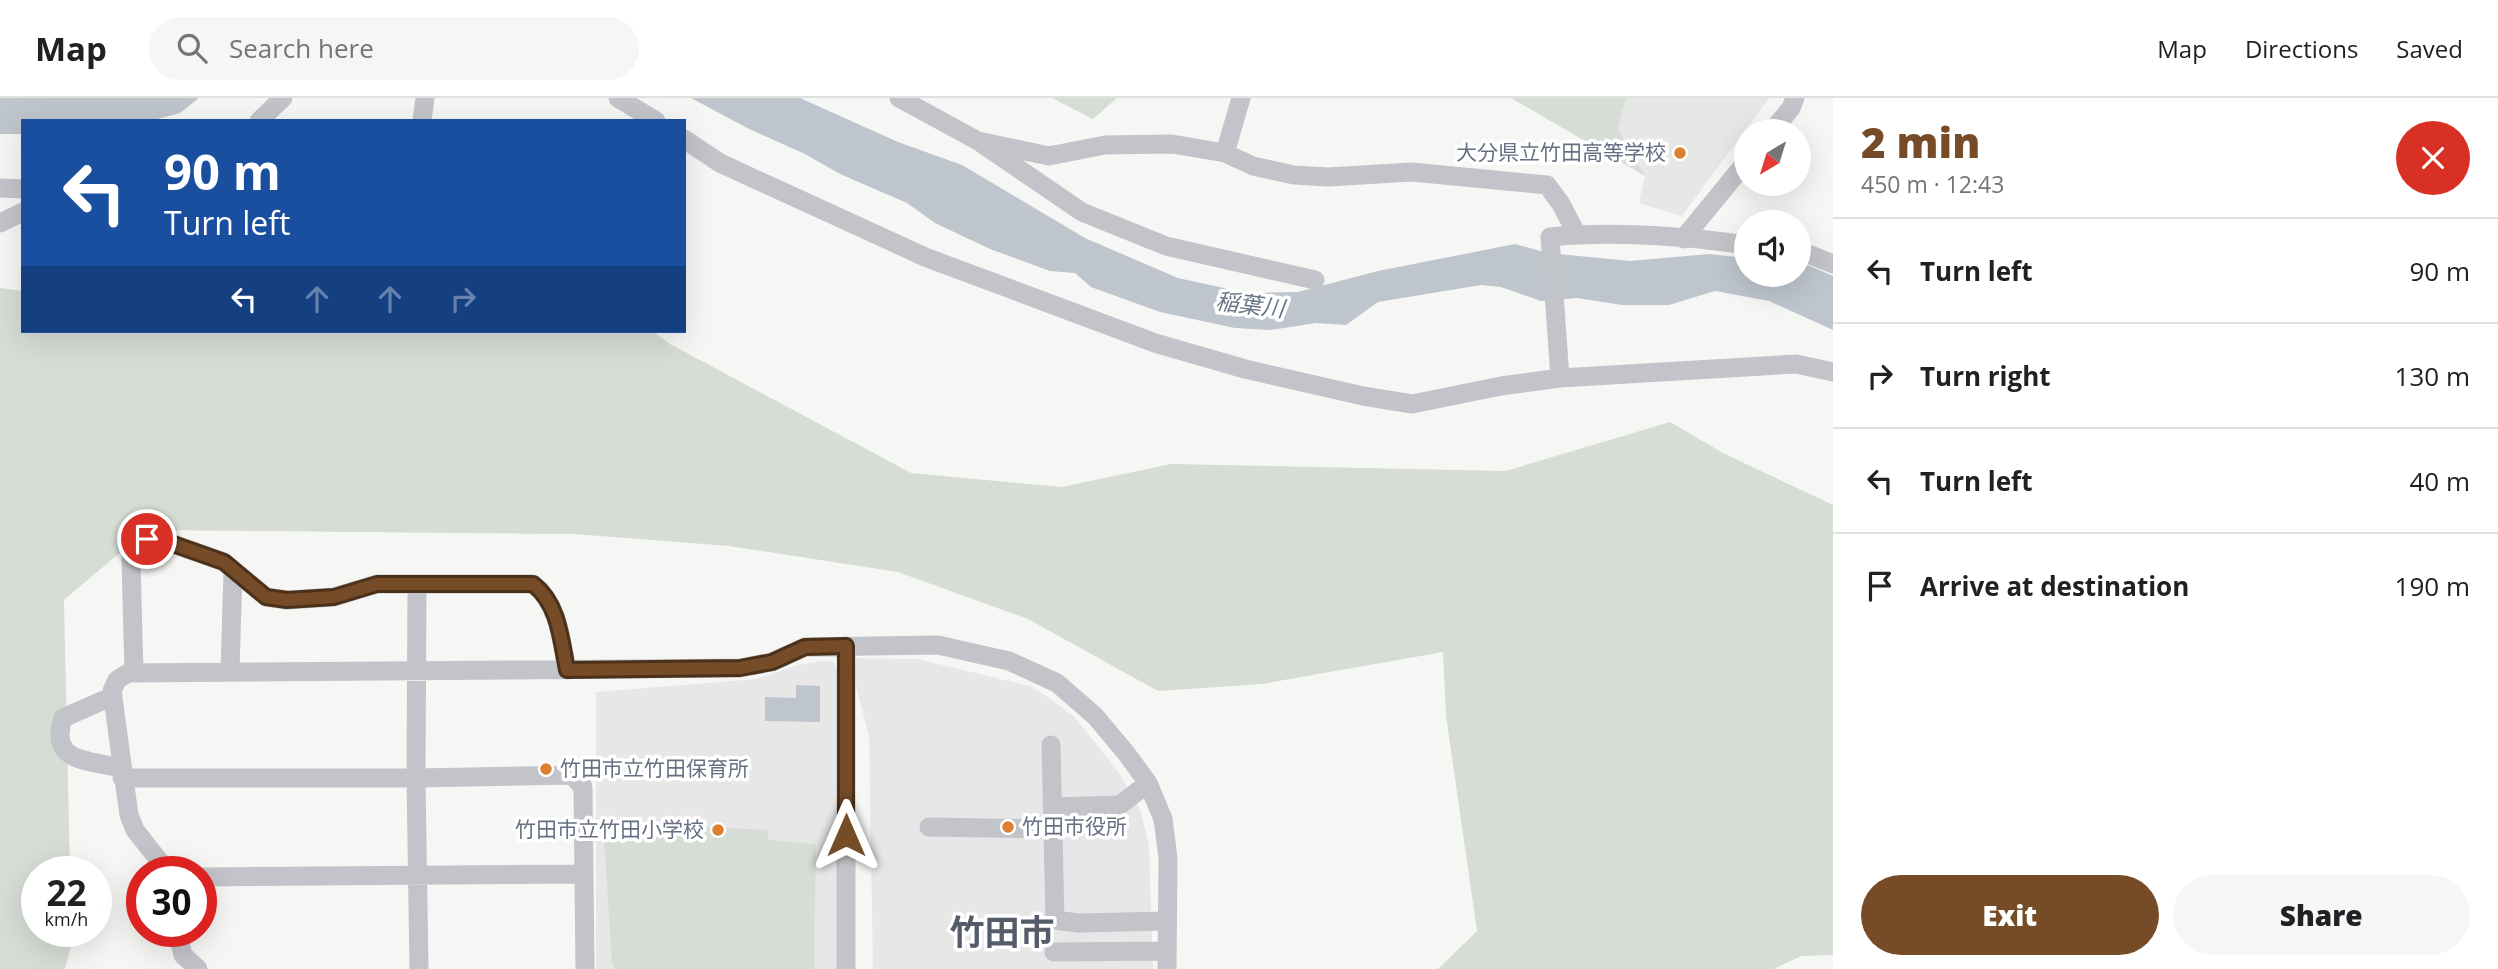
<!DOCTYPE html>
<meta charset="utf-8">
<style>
:root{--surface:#fff;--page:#f6f6f6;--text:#202124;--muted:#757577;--line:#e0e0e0;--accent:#754b28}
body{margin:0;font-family:"Open Sans","Noto Sans JP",sans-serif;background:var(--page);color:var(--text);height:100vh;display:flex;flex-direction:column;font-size:26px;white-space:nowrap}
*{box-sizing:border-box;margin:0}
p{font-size:23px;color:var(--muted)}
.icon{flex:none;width:38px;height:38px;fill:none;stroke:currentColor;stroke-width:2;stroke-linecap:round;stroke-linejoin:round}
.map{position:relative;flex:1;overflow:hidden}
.drawer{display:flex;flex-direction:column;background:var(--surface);width:665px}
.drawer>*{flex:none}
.banner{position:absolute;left:21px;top:21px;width:665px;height:214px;border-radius:0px;box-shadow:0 7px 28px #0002;background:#1a4fa0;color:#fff;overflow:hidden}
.needle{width:46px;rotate:218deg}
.fabs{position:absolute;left:1734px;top:21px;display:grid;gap:14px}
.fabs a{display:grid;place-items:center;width:77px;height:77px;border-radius:50%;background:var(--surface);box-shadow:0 7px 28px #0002;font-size:35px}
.speed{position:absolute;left:21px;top:758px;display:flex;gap:14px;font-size:35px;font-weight:700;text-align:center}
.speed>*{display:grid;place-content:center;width:91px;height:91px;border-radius:50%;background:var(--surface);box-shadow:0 7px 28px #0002;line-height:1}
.speed small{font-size:18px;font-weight:400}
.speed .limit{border:10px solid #d22;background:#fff;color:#111}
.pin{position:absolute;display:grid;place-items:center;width:60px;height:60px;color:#fff;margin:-30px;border:4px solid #fff;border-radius:50%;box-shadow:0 2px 7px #0007}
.me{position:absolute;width:77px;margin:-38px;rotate:0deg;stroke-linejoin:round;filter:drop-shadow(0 0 5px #0008)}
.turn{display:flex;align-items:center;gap:24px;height:147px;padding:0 28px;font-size:32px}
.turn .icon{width:91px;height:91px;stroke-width:2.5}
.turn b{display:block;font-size:49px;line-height:60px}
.lanes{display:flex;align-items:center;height:66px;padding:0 28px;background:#0003;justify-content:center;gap:35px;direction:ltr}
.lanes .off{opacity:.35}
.round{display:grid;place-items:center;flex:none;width:74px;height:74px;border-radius:37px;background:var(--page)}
.headline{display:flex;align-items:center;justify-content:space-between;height:119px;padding:0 28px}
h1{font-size:42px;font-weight:800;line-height:52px;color:var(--accent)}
.cta{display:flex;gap:14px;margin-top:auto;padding:14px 28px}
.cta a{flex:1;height:80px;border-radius:42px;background:var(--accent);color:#fff;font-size:28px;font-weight:800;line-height:80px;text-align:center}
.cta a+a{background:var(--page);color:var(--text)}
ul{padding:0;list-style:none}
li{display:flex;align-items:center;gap:21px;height:105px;padding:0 28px;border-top:2px solid var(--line)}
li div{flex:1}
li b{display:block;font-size:26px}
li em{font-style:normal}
header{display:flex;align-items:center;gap:42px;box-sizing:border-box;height:98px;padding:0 35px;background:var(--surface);border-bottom:2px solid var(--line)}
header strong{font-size:33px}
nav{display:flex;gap:38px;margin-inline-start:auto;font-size:24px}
.search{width:490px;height:63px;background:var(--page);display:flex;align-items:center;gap:18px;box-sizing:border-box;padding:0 24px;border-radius:38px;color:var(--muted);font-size:26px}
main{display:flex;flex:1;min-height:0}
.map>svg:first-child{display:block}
.built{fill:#e7e7e7}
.green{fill:#d6ddd5}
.water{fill:#bec5cd}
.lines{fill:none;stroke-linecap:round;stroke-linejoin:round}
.minor{stroke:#c2c4c9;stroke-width:19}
.route-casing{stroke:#4c311a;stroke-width:18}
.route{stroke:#754b28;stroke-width:12}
.poi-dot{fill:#dc7f2e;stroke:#fff;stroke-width:2.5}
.labels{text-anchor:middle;stroke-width:7;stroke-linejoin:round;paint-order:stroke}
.poi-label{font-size:21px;fill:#677083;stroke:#fff;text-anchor:end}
.water-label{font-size:23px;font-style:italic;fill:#687786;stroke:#fff}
.town-label{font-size:35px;font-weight:bold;fill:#545b69;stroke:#fff}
</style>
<header>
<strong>Map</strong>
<div class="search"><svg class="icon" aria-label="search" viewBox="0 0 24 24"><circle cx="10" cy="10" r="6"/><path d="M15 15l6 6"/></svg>Search here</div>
<nav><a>Map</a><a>Directions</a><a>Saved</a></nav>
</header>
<main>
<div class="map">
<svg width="1833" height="871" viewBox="0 0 1833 871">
<rect width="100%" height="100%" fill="#f6f7f4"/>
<!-- built -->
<path class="built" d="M1626,0H1769L1682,118L1639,105L1645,78L1618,31Z
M849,560L918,561L1033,589L1074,618L1119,675L1140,711L1149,747L1153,871H873L869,639Z
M828,562L834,564L838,578L841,871H596V594L757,581L798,567Z"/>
<!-- green -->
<path class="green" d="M1052,0H1117L1093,21Z
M1511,0H1626L1618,31L1645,78Z
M0,190L23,193V233H652L670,246L911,375L1062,389L1171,366L1506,373L1670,324L1723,355L1833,407V857L1801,858L1774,871H1438L1477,833L1446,618L1443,554L1262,586L1158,593L1028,521L898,474L729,448L574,436L147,432L64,502L70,773L37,774V833H71V848L65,871H0Z
M603,724L767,732L769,742L816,746L814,871H615L612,865Z"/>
<!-- water -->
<path class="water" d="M0,0H199L180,15L150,23H23V36H0Z
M691,0H800L898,44L962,67L1085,140L1178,180L1247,195L1298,194L1378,173L1515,146L1548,155L1630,163L1709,156L1746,160V177H1799V166L1808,167L1833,178V232L1769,203L1715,193L1669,207H1622L1577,200L1541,203L1501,189L1481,187L1378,204L1346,227L1316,225L1271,232L1235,230L1160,214L1091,189L1075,175L1050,173L990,151L935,125L907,105L840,76L805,56L749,31Z
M796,587L820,588V624L765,623V599L796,600Z"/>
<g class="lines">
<!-- minor -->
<path class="minor" d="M618,0L656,23
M899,0L978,43L1049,58L1105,47L1172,46L1225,55
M1241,0L1225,55L1253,68L1294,77L1328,79L1412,74L1547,87L1561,106L1577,137
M259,23L283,0
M422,23L425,0
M1772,33L1791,10L1795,0
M684,41L720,65L925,159L992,184L1155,245L1245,271L1363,298L1412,306L1501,288L1560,280L1796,266L1833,274
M978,43L1082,114L1166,148L1315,182
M0,90L23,91
M0,125L23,114
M1683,141L1746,64
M1799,155L1811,157L1833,166
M1560,280L1550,139C1614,133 1683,138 1746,147
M417,486L416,680L419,871
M846,548V871
M230,574L233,472
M134,575L131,463L133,451L147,441H159L224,464L266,499L287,502L334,499L377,486H533C559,506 561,542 567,572
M113,598L63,620C48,666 91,662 121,670
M1051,647L1055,822L1078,825L1166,823
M122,680H416L572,677L583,689L585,871
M1052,709L1120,707L1148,685
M929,729L1053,731
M168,774L135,732L129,717L112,593L117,582L128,575L740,570L772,564L805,549L938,547L1009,563L1057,585L1095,618L1126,655L1148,685L1163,721L1168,760L1167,871
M201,779L583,776
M177,833L183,857L198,871
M1054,854L1166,853"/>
</g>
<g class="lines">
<defs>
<path id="route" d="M147,441H159L224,464L266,499L287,502L334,499L377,486H533C559,506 561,542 567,572L740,570L772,564L805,549L846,548V737"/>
</defs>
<!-- route casing -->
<use href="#route" class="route-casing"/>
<!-- route -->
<use href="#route" class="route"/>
</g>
<!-- markers -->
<g class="poi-dot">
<circle cx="1680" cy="55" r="7"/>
<circle cx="546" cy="671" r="7"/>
<circle cx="1008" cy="729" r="7"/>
<circle cx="718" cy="732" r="7"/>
</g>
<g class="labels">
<!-- poi labels -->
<g class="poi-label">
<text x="1666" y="62">大分県立竹田高等学校</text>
<text x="560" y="678" text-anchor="start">竹田市立竹田保育所</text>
<text x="1022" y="736" text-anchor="start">竹田市役所</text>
<text x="704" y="739">竹田市立竹田小学校</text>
</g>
<!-- water labels -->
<g class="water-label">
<text transform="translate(1250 207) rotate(7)" y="8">稲葉川</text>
</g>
<!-- town labels -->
<g class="town-label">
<text x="1002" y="847">竹田市</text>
</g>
</g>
</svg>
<div class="fabs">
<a><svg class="needle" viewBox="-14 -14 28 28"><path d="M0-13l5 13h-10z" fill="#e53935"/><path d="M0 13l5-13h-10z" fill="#757577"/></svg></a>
<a><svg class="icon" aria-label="sound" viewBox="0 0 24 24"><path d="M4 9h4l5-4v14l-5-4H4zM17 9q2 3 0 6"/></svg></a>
</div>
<div class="speed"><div>22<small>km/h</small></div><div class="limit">30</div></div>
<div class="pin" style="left:147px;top:441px;background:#d93025"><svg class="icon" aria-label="arrive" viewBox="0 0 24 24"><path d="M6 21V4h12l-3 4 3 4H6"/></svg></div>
<svg class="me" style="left:846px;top:737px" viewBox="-20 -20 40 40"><path d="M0-17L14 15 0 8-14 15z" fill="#754b28" stroke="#fff" stroke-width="4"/></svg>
<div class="banner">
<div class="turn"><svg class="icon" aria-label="left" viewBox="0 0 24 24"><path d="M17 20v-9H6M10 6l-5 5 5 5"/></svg><div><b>90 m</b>Turn left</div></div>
<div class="lanes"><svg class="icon" aria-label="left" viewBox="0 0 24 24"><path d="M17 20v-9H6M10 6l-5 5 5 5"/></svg><svg class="icon off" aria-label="ahead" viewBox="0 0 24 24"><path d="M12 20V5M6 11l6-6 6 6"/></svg><svg class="icon off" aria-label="ahead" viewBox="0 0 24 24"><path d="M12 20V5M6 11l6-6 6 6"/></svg><svg class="icon off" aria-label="right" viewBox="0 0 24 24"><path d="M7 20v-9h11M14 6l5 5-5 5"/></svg></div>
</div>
</div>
<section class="drawer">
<div class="headline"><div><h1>2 min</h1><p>450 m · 12:43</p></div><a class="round" style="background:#d93025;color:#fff"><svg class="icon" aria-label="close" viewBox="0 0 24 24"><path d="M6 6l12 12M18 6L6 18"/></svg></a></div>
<ul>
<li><svg class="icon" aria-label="left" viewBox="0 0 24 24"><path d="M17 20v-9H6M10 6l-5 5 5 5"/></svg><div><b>Turn left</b></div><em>90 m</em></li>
<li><svg class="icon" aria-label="right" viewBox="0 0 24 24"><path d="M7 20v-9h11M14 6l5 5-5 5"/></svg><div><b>Turn right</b></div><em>130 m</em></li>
<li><svg class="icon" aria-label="left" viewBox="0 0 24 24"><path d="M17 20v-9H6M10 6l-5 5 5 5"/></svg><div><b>Turn left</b></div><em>40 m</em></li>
<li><svg class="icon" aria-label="arrive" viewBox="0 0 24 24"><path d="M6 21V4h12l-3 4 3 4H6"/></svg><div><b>Arrive at destination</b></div><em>190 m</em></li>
</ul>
<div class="cta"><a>Exit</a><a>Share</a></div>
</section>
</main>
